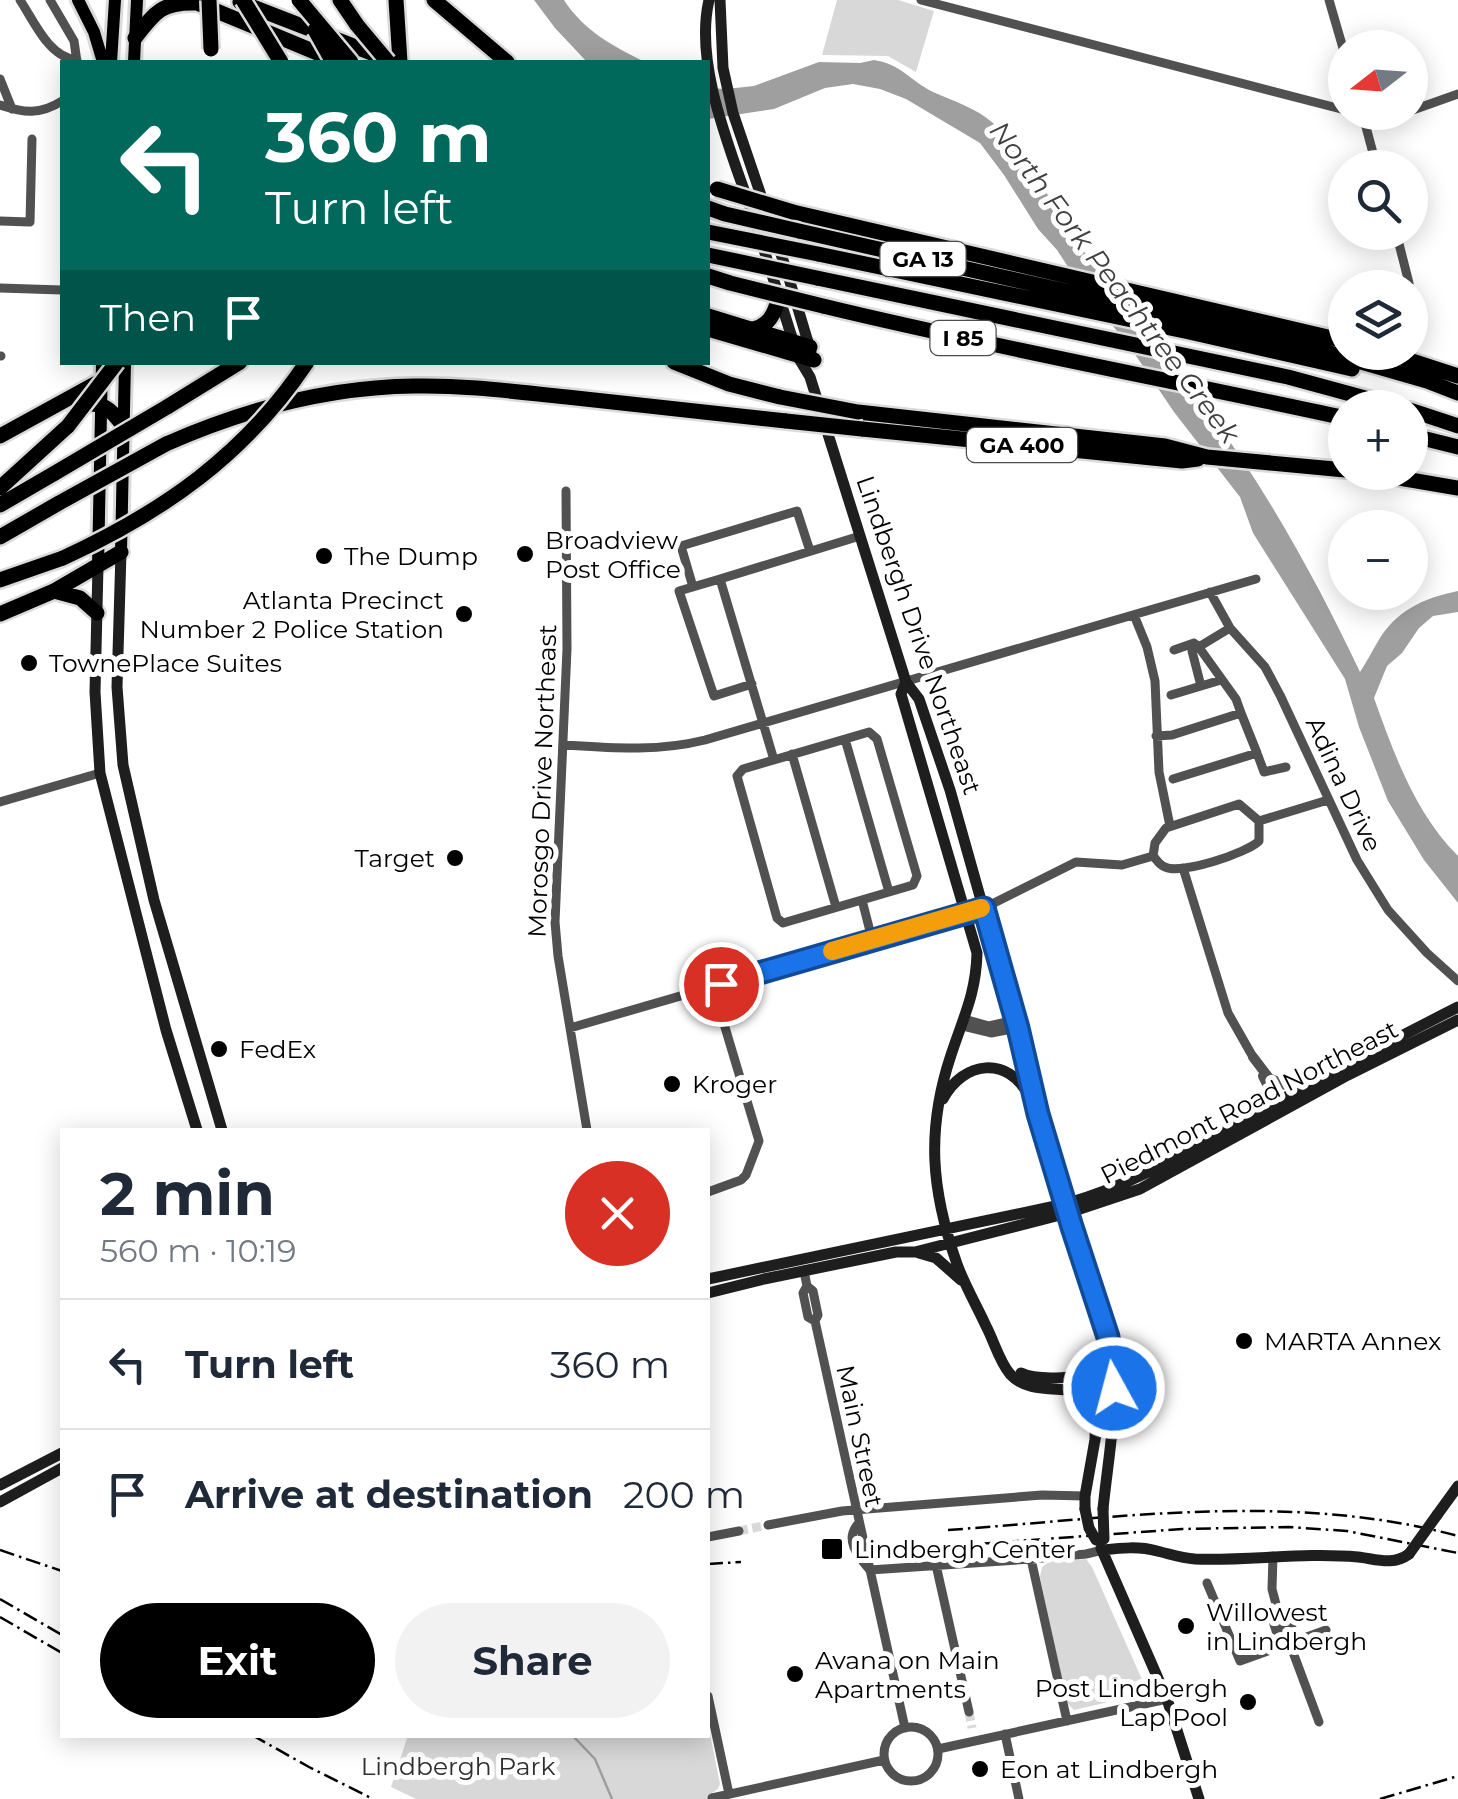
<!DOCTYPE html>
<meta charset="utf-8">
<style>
:root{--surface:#fff;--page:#f2f2f3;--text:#1f2937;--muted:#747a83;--line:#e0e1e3;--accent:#000}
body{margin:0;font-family:Montserrat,sans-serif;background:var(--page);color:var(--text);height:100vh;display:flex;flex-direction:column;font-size:38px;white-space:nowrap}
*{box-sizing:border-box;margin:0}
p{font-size:32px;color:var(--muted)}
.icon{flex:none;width:55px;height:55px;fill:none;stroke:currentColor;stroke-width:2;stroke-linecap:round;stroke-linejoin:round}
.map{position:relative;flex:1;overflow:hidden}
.side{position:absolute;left:60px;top:1128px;width:650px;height:610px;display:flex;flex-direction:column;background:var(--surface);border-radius:0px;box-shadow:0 5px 25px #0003}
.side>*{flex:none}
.top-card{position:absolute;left:60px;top:60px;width:650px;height:305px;border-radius:0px;box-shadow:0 5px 25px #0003;background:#00695c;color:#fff;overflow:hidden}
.needle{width:65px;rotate:253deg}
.buttons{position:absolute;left:1328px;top:30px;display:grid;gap:20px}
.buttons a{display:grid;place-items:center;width:100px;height:100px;border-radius:50%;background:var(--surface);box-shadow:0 5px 25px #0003;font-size:50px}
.pin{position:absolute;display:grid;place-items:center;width:85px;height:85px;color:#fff;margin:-42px;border:5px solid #fff;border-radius:50%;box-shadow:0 2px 10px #0007}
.me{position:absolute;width:110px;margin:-55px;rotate:353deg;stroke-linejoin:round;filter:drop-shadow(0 0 8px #0008)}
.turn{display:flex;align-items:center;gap:35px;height:210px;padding:0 40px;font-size:45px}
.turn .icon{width:130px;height:130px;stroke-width:2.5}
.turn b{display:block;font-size:70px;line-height:85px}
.then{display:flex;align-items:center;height:95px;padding:0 40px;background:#0003;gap:20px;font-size:38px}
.round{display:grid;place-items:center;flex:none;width:105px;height:105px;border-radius:52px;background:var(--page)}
.summary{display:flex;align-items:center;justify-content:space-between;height:170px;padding:0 40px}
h1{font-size:60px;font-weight:700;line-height:75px}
.button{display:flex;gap:20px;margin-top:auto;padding:20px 40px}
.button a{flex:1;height:115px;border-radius:60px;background:var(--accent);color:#fff;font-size:40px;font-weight:700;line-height:115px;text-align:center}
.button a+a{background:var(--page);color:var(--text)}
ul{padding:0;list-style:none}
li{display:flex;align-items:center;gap:30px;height:130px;padding:0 40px;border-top:2px solid var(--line)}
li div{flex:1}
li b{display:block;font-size:38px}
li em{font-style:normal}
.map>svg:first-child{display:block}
.green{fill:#d8d8d8}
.water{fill:#9f9f9f}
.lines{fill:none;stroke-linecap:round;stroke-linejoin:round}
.stream{stroke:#9f9f9f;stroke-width:2.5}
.minor-tunnel{stroke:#d9d9d9;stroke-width:9;stroke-dasharray:9 4.5;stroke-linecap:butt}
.primary-casing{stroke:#dbdbdb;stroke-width:18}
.motorway-casing{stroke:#dbdbdb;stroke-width:20}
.minor{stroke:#515151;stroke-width:9}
.tertiary{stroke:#515151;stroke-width:10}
.secondary{stroke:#1e1e1e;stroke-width:11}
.primary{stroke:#000;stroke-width:12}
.motorway{stroke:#000;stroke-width:15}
.rail{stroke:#000;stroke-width:2.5;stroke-dasharray:15 5 2.5 5;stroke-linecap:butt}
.motorway-bridge-casing{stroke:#dbdbdb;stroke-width:20;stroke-linecap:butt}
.secondary-bridge{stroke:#1e1e1e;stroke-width:11}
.motorway-bridge{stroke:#000;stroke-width:15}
.route-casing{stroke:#114b97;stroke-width:25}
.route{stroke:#1a73e8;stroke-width:18}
.slow{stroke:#f59e0b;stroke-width:18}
.poi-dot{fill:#000;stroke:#fff;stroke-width:4}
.labels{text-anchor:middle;stroke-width:10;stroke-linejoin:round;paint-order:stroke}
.shield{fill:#fff;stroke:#4c4c4c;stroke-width:2.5}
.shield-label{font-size:22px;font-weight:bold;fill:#000}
.poi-label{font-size:25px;fill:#000;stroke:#fff;text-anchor:start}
.street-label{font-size:25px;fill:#000;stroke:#fff}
.park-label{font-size:25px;fill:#2f2f2f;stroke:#fff}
.water-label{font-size:28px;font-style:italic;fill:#404040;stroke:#fff}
</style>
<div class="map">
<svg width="1458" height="1799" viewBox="0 0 1458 1799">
<rect width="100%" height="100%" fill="#fff"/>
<!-- green -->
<path class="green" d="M837,0H898L934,11L916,72L888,56L822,55Z
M1086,1559L1092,1567L1148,1693L1074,1710L1067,1703L1040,1577L1042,1567L1049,1562Z
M708,1724L720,1784L718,1789L712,1793L713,1799H416L391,1787L408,1735H708Z"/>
<!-- water -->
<path class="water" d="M534,0H564C584,31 613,46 645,62H587L555,28Z
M874,60C901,64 909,80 933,92C953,101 976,108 993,123C1032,159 1054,211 1085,253C1124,306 1168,356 1207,409C1267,491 1317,581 1360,672C1366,663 1371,653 1377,643C1395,611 1423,598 1458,591V612L1433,616L1419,628L1402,653L1387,666L1374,698C1394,754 1415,813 1458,856V903L1424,860L1388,801L1359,727L1345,679L1253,533L1240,497L1174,412L1132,350L1078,282L1057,250L1038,229L1004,175L980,143L906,99L880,89L853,84L825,88L774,109L708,119V88L726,89L754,86L819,62L860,63Z"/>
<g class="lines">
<!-- stream -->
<path class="stream" d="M572,1735L595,1759L612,1799"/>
<!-- minor-tunnel -->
<path class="minor-tunnel" d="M739,1531L768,1525
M969,1712L972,1728"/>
<defs>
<path id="primary" d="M78,0L94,32L103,62
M111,62L115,0
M134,62L137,0
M121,552L125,362
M98,566L102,362"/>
<path id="motorway" d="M190,0L339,62
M340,0L357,25
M396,0L400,62
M434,0L507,62
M240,2L387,59
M135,38C155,12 162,2 196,3
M708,208L725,214
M793,212L1345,341
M799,231L1295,343L1427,381L1458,393
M818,254L1189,332L1352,369
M708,276L730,283
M817,278L1288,377L1402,408
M823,306C996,348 1171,380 1345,418
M708,316L810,347
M708,329L814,360
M749,330C769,327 775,314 779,296
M1384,352L1458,376
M674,362L729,384L780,397
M79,403C104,404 109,406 124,427
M167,407L240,362
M1410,410L1458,426
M858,412L1165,446L1207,457L1345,470
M862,429L1182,461L1198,459
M1410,435L1458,447
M0,436L102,380
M166,444C245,409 329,387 415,386C466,385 517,392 567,397C640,405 713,413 786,421
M1364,472L1458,488
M0,488L68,426
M0,505L55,473
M0,537L59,503
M0,580L63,558
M54,591L80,598L97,613
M0,614L54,591L121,552"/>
</defs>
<!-- primary casing -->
<use href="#primary" class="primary-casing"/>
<!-- motorway casing -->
<use href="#motorway" class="motorway-casing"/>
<!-- minor -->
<path class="minor" d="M20,0C34,21 49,58 77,60
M50,0L74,41L77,62
M921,0L1345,110
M1329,0L1345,55
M0,79L12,109
M0,105C24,113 40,115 62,101
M1410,111L1458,94
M1362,112L1377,168
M1364,122L1404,112
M0,221L30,222L32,139
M0,288L62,290
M1396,288L1409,283L1396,232
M0,356H1
M566,491L567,649L555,922L558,956L587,1130
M720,579L679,591L714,696L752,684
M693,587L681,546L797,511L810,551
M1210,592L1230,628L1265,667L1280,695L1357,860L1388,910L1427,953L1458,981
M1134,615L1147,647L1155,681L1159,772L1170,826
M1174,650L1194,643L1198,646L1236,699L1241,713
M1201,686L1192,651L1230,628
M1171,695L1221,680
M869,732L877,739L917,876L913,885L783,923L777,918L737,776L743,769Z
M1156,736L1172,735L1241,713L1257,753L1173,779
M845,739L889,892
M563,745C611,748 657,752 705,740L1256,579
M1257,753L1264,772L1286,767
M792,754L836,907
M774,760L720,579L860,536
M0,802L100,773
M1239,804L1259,821V841C1247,853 1181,875 1165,867C1159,865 1157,860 1153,856L1155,843L1166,828Z
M1259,821L1328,800
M1183,868L1228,1013L1253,1057
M862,900L872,939
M964,1019L989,1026L1015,1020
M962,1026L991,1033L1017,1028
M570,1028L984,908L1076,862L1122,865L1153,856
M708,1192L741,1180L746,1175L759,1141L713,987
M804,1271L807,1286L813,1291L818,1315L815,1321L905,1728
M807,1286L803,1293L808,1317L815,1321
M858,1524C844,1540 858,1556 869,1569
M768,1525L842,1511L1042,1495L1085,1496
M708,1537L739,1531
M1273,1556L1272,1589L1278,1612L1319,1722
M1031,1559L1067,1721
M936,1565L969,1712
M870,1570L1031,1559L1086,1554L1103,1550
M1207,1583L1240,1661L1326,1630
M1278,1612L1287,1613L1293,1631L1287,1638
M1278,1612L1273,1621L1278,1637L1287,1638
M708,1696L729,1794
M884 1754a27 27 0 1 1 54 0a27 27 0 1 1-54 0Z
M1005,1734L1019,1799
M938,1749L1167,1699
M712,1798L884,1760"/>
<!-- tertiary -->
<path class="tertiary" d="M1253,1057L1269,1078L1285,1085L1297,1081L1346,1053L1372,1049
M1263,1076L1268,1086L1266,1108"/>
<!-- secondary -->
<path class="secondary" d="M709,0C694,65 730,148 751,210C767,259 783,308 798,357L810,377L906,682L919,699L950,790L1017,1028L1038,1114L1072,1227L1109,1337C1121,1400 1109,1448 1103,1509
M720,0L723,68L733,113L787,272L811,352
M121,552L117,687L123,765L154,900L222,1130
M98,566L95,692L100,773L166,1030L197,1130
M906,682L901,694L977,953C976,994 963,1018 951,1055C926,1130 931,1190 957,1264C965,1286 977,1306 986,1326C994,1341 999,1361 1010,1374C1034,1401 1081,1378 1092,1403C1097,1415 1095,1429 1095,1441
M943,1099C963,1061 1008,1055 1029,1096
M919,1253L936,1258L961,1280
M708,1279L1065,1204C1138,1184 1201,1144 1266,1108C1329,1073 1393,1040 1458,1007
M708,1293L764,1279L896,1252H915L1068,1213L1140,1189L1348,1075L1458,1020
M1021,1373C1037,1381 1087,1379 1102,1368C1108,1364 1109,1361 1112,1355
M1085,1374C1100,1384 1101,1399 1099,1416
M0,1485L62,1453
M0,1502L62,1468
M1085,1509V1496L1096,1434
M1437,1515L1458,1486
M1101,1548L1167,1699L1199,1799
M1103,1550C1121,1548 1139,1546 1157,1551C1170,1554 1181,1558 1195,1559C1249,1561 1303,1552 1358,1557C1376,1559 1393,1566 1409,1554"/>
<!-- primary -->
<use href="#primary" class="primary"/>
<!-- motorway -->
<use href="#motorway" class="motorway"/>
<!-- rail -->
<path class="rail" d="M948,1530C1118,1518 1291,1491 1458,1536
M949,1546L1182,1529L1289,1527L1347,1531L1458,1553
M0,1550L62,1571
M708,1564L741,1562
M0,1599L62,1635
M0,1617L62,1653
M252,1735L309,1767L373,1799
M1380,1799L1458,1776"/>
<defs>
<path id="motorway-bridge" d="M209,0L211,49
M243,0L281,62
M299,0L351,62
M357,25L388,62
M315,30L333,62
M717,189L793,212
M725,214L799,231
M708,232L818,254
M708,255L817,278
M730,283L823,306
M780,397L858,412
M786,421L862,429
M68,426L117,362
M55,473L167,407
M59,503L166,444
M63,558C163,512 245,455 307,362"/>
</defs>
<!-- motorway-bridge casing -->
<use href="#motorway-bridge" class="motorway-bridge-casing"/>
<!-- secondary-bridge -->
<path class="secondary-bridge" d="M1085,1509L1089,1528L1096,1540
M1103,1509L1104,1539
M1409,1554L1437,1515"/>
<!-- motorway-bridge -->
<use href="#motorway-bridge" class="motorway-bridge"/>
</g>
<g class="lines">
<defs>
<path id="route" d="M721,984L984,908L1018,1028L1038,1114L1072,1227L1108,1337L1114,1388"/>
</defs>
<!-- route casing -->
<use href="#route" class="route-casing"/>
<!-- route -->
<use href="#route" class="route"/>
<!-- slow -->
<path class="slow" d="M832,951L981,908"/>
</g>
<!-- markers -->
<g class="poi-dot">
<circle cx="525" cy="554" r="10"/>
<circle cx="324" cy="556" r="10"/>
<circle cx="464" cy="614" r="10"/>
<circle cx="29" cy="663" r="10"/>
<circle cx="455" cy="858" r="10"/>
<circle cx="219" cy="1049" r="10"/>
<circle cx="672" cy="1084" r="10"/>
<circle cx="1244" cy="1341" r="10"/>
<rect x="820" y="1537" width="24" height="24" rx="5"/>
<circle cx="1186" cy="1626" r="10"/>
<circle cx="795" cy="1674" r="10"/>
<circle cx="1248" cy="1702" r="10"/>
<circle cx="980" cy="1769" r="10"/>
</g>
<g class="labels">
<!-- shield labels -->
<g class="shield">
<rect x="880.5" y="242" width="85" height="34" rx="8"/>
<rect x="930.5" y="321" width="65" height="34" rx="8"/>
<rect x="967" y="428" width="110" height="34" rx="8"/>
</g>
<g class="shield-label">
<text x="923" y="267">GA 13</text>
<text x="963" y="346">I 85</text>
<text x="1022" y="453">GA 400</text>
</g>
<!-- poi labels -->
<g class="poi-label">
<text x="545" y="549">Broadview<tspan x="545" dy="29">Post Office</tspan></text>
<text x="344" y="565">The Dump</text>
<text x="444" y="609" text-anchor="end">Atlanta Precinct<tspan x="444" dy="29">Number 2 Police Station</tspan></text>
<text x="49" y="672">TownePlace Suites</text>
<text x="435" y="867" text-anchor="end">Target</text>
<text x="239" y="1058">FedEx</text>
<text x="692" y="1093">Kroger</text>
<text x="1264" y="1350">MARTA Annex</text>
<text x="854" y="1558">Lindbergh Center</text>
<text x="1206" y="1621">Willowest<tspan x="1206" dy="29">in Lindbergh</tspan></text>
<text x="815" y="1669">Avana on Main<tspan x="815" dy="29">Apartments</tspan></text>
<text x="1228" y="1697" text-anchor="end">Post Lindbergh<tspan x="1228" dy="29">Lap Pool</tspan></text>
<text x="1000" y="1778">Eon at Lindbergh</text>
</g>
<!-- street labels -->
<g class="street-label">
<text transform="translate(919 635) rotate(71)" y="9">Lindbergh Drive Northeast</text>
<text transform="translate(542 781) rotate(-88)" y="9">Morosgo Drive Northeast</text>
<text transform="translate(1344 784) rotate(65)" y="9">Adina Drive</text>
<text transform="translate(1249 1102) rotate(-27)" y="9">Piedmont Road Northeast</text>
<text transform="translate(860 1436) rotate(78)" y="9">Main Street</text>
</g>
<!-- park labels -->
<g class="park-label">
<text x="458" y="1775">Lindbergh Park</text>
</g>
<!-- water labels -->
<g class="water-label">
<text transform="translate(1115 282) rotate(53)" y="10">North Fork Peachtree Creek</text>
</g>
</g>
</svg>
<div class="buttons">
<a><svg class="needle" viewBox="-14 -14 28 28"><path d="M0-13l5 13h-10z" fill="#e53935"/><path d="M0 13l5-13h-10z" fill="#747a83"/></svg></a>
<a><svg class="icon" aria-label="search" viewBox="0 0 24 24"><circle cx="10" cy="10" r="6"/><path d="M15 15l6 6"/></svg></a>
<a><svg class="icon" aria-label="layers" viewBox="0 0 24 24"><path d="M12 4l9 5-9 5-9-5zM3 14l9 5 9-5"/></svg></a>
<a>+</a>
<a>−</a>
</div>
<div class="pin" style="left:721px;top:984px;background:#d93025"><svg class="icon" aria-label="arrive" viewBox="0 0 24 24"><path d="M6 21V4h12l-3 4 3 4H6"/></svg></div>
<svg class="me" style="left:1114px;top:1388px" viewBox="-20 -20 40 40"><circle r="17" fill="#1a73e8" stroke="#fff" stroke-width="3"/><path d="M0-11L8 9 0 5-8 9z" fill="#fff"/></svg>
<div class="top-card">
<div class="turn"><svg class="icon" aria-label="left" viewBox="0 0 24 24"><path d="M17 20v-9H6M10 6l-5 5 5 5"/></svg><div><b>360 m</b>Turn left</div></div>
<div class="then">Then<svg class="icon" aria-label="arrive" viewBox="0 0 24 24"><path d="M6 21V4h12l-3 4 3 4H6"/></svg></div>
</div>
<section class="side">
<div class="summary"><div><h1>2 min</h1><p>560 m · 10:19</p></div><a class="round" style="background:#d93025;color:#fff"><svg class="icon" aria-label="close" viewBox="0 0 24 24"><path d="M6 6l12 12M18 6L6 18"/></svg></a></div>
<ul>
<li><svg class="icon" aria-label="left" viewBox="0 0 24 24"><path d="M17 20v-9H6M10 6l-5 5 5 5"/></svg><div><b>Turn left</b></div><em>360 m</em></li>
<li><svg class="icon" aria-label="arrive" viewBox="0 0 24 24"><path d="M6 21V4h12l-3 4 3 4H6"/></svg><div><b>Arrive at destination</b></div><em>200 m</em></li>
</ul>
<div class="button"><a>Exit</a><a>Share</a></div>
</section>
</div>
